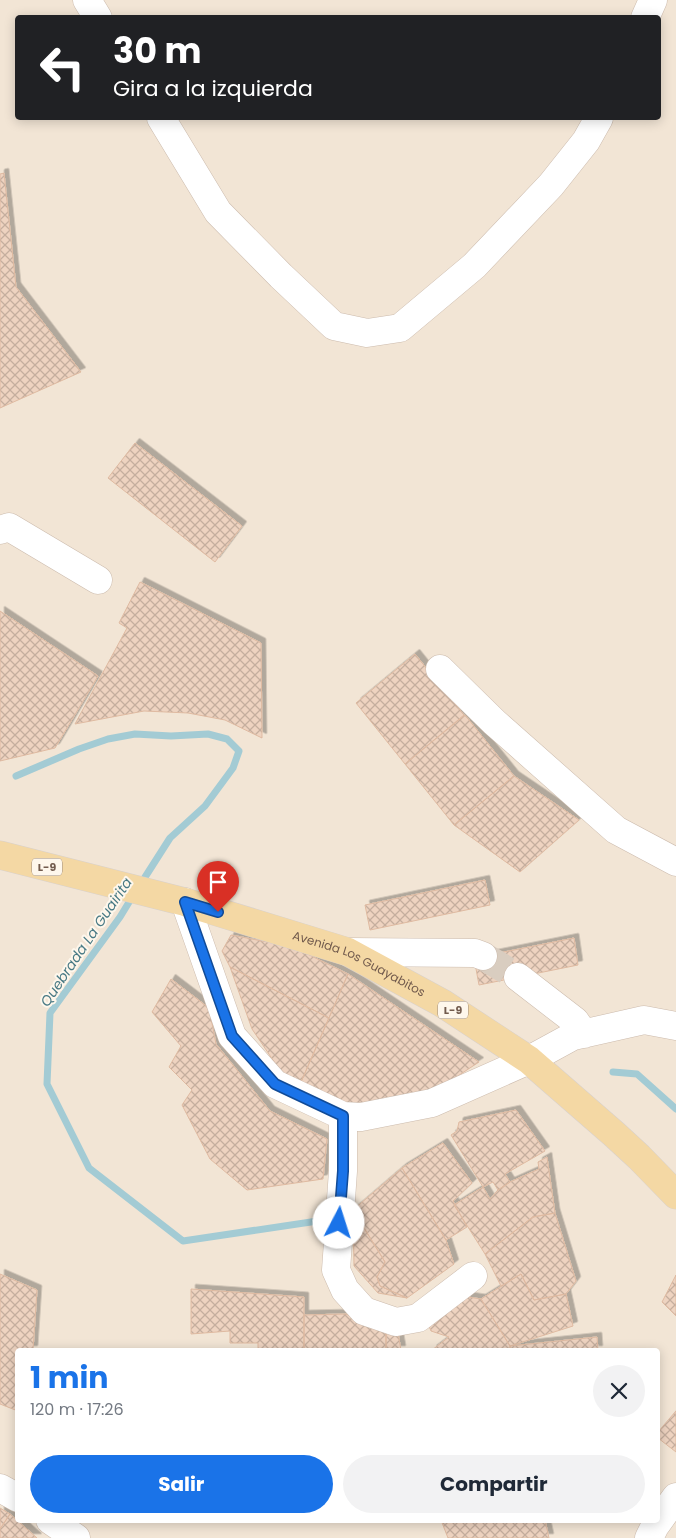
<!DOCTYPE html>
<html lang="es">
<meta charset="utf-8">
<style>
:root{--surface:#fff;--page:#f2f2f3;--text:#1f2937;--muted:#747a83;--accent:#1a73e8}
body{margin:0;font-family:Poppins,sans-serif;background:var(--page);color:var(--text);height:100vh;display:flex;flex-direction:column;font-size:19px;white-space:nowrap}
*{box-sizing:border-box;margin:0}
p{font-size:16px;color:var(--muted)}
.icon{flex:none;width:28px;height:28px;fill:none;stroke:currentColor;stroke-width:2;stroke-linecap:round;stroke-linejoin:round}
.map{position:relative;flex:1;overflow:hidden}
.details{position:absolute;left:15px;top:1348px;width:645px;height:175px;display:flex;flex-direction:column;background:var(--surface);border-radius:5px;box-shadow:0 2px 12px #0003}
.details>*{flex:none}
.banner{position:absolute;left:15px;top:15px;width:646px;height:105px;border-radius:5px;box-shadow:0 2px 12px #0003;background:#202124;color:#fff;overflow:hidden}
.pin{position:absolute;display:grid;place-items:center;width:42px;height:42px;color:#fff;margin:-51px -21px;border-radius:50% 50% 50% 0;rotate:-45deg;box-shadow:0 0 5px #0007}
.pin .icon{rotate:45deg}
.me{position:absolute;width:55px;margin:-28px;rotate:5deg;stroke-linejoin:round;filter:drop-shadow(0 0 4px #0008)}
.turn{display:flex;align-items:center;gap:18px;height:105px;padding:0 15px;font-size:22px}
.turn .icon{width:65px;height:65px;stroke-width:2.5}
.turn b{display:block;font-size:35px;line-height:42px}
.round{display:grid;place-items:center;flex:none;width:52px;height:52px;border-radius:26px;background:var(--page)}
.headline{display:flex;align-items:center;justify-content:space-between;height:85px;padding:0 15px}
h1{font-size:30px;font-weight:700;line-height:38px;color:var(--accent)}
.cta{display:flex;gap:10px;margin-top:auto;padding:10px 15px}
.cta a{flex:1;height:58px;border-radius:30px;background:var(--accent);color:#fff;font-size:20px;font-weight:700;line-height:58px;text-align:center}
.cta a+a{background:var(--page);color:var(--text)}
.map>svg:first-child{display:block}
.residential{fill:#f2e5d5;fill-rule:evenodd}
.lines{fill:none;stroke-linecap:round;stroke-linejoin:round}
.stream{stroke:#a3cbd4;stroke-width:7}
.building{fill:url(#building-cross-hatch);stroke:#dfbaa1;filter:url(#shadow)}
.minor-tunnel{stroke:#d9cdc0;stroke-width:28;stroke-dasharray:28 14;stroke-linecap:butt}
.minor-casing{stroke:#ccbbad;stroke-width:29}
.major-casing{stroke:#d8d1cd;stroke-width:29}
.minor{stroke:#fff;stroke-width:28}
.major{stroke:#f4d8a4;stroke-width:28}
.route-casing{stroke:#114b97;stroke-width:12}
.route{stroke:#1a73e8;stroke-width:9}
.labels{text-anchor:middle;stroke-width:4;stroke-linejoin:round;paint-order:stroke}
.shield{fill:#fef7ec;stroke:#9c8a7d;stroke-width:1}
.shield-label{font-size:11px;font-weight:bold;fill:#725b4d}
.street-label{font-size:12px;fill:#725b4d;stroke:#fef7ec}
.water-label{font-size:14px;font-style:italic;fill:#487984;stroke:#fef7ec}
</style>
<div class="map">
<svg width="676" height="1538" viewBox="0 0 676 1538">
<defs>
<pattern id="building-cross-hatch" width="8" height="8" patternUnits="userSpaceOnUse" patternTransform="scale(1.25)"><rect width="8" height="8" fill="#eed3c0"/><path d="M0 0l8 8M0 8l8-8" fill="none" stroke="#c5ae9e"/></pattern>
<filter id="shadow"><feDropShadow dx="4.5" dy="-4.5" stdDeviation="0" flood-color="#0004"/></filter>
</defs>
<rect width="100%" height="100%" fill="#fbf3e6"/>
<!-- residential -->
<path class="residential" d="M0,0H676V1538H0ZM18,18H659V118H18ZM18,1350H658V1520H18Z"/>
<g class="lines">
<!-- stream -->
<path class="stream" d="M16,776L79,749L108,739L135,734L171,736L208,734L227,739L239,751L233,768L205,806L170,838L140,885
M134,894L120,917L50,1013L47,1084L89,1168L183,1241L331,1219
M613,1072L637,1074L676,1109"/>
</g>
<!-- building -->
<path class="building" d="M4,173L16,287L81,372L0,408V174Z
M135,443L242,526L215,562L108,478Z
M140,582L261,643L262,738L225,720L188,713L144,711L75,724L127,628L119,623Z
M0,611L98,676L55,748L0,761Z
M415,654L464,715L405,764L356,703Z
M465,715L514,776L454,825L405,764Z
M514,776L579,820L520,872L454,825Z
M485,880L490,905L370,930L365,905Z
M231,935L293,947L348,974L329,1018L230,967L222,951Z
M574,938L578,965L479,985L474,958Z
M230,967L329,1018L301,1082L281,1072L252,1029Z
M348,974L479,1062L435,1091L391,1101L349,1104L301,1082Z
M171,979L209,1008L216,1044L270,1111L327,1139L323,1179L247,1190L210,1159L182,1105L192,1090L169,1067L181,1046L152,1012Z
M516,1110L545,1151L505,1174L510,1182L498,1190L493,1182L483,1187L451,1135L457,1131L459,1122Z
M443,1143L472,1183L453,1201L467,1227L446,1240L402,1168Z
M547,1157L555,1213L533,1217L485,1254L454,1205L483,1187L490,1199L498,1190L510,1182L539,1169L538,1162Z
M402,1168L446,1240L454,1264L407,1298L380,1286L377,1277L385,1262L353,1210Z
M353,1210L385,1262L377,1277L380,1286L407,1298L378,1293L354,1266Z
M555,1213L576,1281L566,1294L534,1300L521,1274L501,1286L485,1254L533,1217Z
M0,1274L37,1290L33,1350H18V1411L0,1404Z
M521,1274L534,1300L566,1294L573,1326L510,1346L481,1299Z
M676,1275V1316L662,1302Z
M191,1289L304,1297V1350H258V1343H230V1331L191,1334Z
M461,1296L481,1299L510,1346V1350H432L449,1337L431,1331L426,1319Z
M346,1314L386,1333V1350H304V1315Z
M386,1333H398L401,1350H386Z
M597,1337L598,1350H510V1346Z
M676,1411V1452L658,1438V1432Z
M0,1508L10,1514L0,1529Z
M10,1514L37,1538H0V1529Z
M441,1520H545L549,1538H448Z"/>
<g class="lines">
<!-- minor-tunnel -->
<path class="minor-tunnel" d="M483,956L518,977"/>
<defs>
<path id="minor" d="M87,0L98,18
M645,18L653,0
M161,118L218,212L281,276L334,326L367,333L400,328L474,266L551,185L586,141L599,118
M0,530L9,527L98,580
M440,669L494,722L616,830L676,862
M185,902L232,1036L275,1084L343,1116L361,1117L432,1103L529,1060L573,1036L644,1020L676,1026
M348,952L475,953L483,956
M518,977L575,1021L584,1034
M343,1116V1171L336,1270L345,1290L364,1311L396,1322L418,1318L473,1276
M0,1488L18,1498
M50,1520L76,1538
M649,1538L655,1526L676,1497"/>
<g id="major">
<path id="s1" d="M0,855L185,902L348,952L442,1003L529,1060L614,1134L639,1157L676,1195"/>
</g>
</defs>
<!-- minor casing -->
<use href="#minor" class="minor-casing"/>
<!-- major casing -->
<use href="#major" class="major-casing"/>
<!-- minor -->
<use href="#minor" class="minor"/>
<!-- major -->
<use href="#major" class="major"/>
</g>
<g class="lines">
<defs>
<path id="route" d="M218,912L185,902L232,1036L275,1084L343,1116V1171L339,1223"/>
</defs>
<!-- route casing -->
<use href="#route" class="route-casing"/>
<!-- route -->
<use href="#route" class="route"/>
</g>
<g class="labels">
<!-- shield labels -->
<g class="shield">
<rect x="32" y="858.5" width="30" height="17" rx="4"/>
<rect x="438" y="1001.5" width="30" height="17" rx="4"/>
</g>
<g class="shield-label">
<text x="47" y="871">L-9</text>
<text x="453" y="1014">L-9</text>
</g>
<!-- street labels -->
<g class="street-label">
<text dy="4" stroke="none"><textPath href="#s1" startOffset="376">Avenida Los Guayabitos</textPath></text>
</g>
<!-- water labels -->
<g class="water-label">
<text transform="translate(86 942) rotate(-56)" y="5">Quebrada La Guairita</text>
</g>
</g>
</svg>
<div class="pin" style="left:218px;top:912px;background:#d93025"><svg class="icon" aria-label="arrive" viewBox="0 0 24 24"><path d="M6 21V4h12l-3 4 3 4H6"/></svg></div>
<svg class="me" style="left:339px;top:1223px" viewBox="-20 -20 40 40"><circle r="19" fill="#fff"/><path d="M0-13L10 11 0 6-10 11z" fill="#1a73e8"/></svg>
<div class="banner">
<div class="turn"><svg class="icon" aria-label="left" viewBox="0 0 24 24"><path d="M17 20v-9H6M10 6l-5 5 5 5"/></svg><div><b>30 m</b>Gira a la izquierda</div></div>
</div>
<section class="details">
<div class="headline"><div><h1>1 min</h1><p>120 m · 17:26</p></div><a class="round"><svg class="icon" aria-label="close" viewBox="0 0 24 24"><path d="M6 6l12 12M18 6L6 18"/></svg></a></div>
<div class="cta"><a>Salir</a><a>Compartir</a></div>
</section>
</div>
